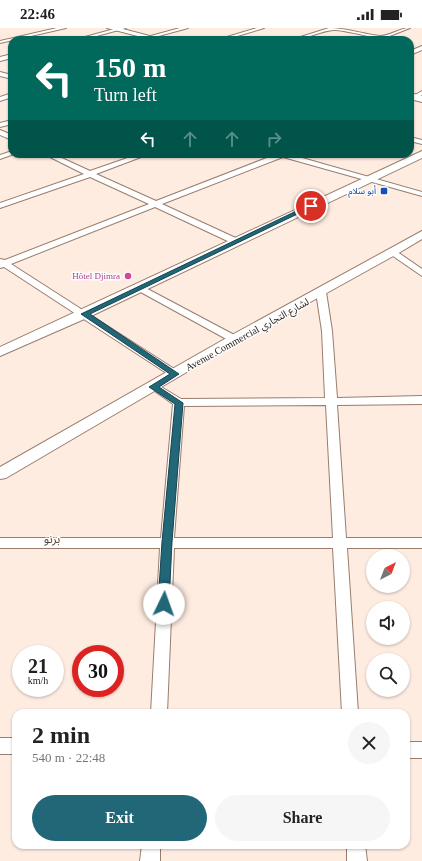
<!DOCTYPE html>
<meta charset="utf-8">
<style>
:root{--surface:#fff;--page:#f6f6f6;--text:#222;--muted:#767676;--accent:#226778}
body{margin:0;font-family:"Times New Roman","Noto Sans Arabic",serif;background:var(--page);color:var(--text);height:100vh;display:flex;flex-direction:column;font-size:15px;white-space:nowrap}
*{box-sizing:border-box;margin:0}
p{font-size:13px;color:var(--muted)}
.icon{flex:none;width:22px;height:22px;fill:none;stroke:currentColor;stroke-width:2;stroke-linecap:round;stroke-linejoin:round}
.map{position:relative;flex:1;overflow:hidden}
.side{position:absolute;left:12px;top:681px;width:398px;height:140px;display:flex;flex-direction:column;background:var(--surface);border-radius:12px;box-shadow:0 1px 3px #0004}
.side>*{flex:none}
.top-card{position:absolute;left:8px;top:8px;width:406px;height:122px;border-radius:12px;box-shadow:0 1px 3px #0004;background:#00695c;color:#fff;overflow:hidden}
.needle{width:26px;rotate:42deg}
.tools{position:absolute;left:366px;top:521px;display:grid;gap:8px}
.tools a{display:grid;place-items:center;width:44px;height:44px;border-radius:50%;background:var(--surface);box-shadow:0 1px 3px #0004;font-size:20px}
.speed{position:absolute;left:12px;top:617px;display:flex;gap:8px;font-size:20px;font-weight:700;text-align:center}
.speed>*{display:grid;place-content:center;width:52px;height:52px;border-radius:50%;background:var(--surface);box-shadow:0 1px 3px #0004;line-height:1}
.speed small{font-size:10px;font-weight:400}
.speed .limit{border:6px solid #d22;background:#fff;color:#111}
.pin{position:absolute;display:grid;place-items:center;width:34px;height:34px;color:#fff;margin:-17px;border:2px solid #fff;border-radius:50%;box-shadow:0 1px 4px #0007}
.me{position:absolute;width:44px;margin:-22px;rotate:3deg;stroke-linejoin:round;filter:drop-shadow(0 0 3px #0008)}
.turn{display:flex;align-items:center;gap:14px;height:84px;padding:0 20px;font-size:18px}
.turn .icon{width:52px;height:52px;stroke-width:2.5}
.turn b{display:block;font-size:28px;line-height:34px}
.lanes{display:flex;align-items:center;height:38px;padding:0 20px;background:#0003;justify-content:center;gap:20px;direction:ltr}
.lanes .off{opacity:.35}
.round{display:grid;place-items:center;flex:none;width:42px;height:42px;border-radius:21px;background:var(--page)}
.summary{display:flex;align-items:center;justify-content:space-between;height:68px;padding:0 20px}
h1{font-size:24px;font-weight:800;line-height:30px}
.cta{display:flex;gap:8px;margin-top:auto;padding:8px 20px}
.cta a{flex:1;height:46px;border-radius:24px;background:var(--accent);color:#fff;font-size:16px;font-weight:800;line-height:46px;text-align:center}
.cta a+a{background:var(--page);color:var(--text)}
.status{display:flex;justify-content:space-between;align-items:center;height:28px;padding:0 20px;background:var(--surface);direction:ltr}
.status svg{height:11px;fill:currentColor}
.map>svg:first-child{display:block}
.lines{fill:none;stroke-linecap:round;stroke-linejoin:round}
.minor-casing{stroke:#997d6d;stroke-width:2}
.tertiary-casing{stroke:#997d6d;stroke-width:2}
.secondary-casing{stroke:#997d6d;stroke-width:2}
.minor{fill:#fff;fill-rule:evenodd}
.tertiary{fill:#fff;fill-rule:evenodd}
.secondary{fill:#fff;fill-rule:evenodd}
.route{fill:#226778;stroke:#16434e}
.transit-dot{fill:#1a4fb4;stroke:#fdfdfd;stroke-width:1.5}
.hotel-dot{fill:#d1479c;stroke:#fdfdfd;stroke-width:1.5}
.labels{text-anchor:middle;stroke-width:3;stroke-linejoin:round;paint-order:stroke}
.far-transit-label{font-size:9px;fill:#164399;stroke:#fdfdfd;text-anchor:end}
.far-hotel-label{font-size:9px;fill:#b23c85;stroke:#fdfdfd;text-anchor:end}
.street-label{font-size:10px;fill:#251a14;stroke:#fdfdfd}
.quarter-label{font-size:12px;fill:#5d4335;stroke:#fdfdfd}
</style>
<div class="status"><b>22:46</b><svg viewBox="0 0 49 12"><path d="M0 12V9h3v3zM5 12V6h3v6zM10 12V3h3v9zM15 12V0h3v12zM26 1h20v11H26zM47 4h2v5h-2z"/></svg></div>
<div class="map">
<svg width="422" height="833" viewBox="0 0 422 833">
<rect width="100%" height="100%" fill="#ffece1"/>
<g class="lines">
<defs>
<path id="minor" d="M57,0H66L0,15V13Z
M118,0H126L82,12H74Z
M180,0H188L144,12H136Z
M257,0H264L224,12H217Z
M329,0C346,0 362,6 380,8C390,8 400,0 410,0L387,9L397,12C376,12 357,4 336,2C324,1 305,12 291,12Z
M422,18V22L410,27V23Z
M12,26V30L0,33V29Z
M0,44L12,47V51L0,48Z
M422,63V67L410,74V70Z
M12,65V69L0,73V69Z
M12,92V96L0,99V95Z
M0,102L12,107V112L0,107Z
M410,109L422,112V116L410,113Z
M12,123V126H14L0,131V127Z
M44,126H53L90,143L139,126H149L96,146L156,173L277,126H288L422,164V168L283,129L162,176L240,212L241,214L240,216H234L155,179L11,236L179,344L180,346L179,348H171L4,239L0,240V231L5,232L149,176L90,149L0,180V175L84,146Z
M393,221L422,241V248L390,226L389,224L390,222Z
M140,257L238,309L239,311L238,313H230L137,262L135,260Z
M321,261L326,264L332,303L337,370L422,368V376L337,377L346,510H422V520H347L358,685H342L333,520H174L167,685H151L160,520H0V510H161L173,376L149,359L150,357H158L181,371L325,370L322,303L316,264ZM326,377L333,510H174L184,378Z
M0,710H16V726H0Z
M406,714H422V730H406Z
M142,817H160V833H140Z
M347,817H365L367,833H347Z"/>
<path id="tertiary" d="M422,203V211L397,226L238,314L6,450L0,451V439L230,308Z"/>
<path id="secondary" d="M107,0H119L165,12H153Z
M410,65L422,68V74L410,71Z
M422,123V130L89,289L0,328V319Z"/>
</defs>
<!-- minor casing -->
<use href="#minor" class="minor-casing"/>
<!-- tertiary casing -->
<use href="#tertiary" class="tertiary-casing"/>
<!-- secondary casing -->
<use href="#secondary" class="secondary-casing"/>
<!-- minor -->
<use href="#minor" class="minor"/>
<!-- tertiary -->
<use href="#tertiary" class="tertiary"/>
<!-- secondary -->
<use href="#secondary" class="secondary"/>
</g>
<!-- route -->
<path class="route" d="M309,177L314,178L90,286L179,346L159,359L183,375L172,514L169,576L168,579L164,581L160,579L158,576L162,514L175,376L149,359L170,346L81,286Z"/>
<!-- markers -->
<rect class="transit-dot" x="380" y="159" width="8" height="8" rx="2"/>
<circle class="hotel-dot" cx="128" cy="248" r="4"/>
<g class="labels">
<!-- far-transit labels -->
<g class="far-transit-label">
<text x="376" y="166">أبو سلام</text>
</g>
<!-- far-hotel labels -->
<g class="far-hotel-label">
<text x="120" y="251">Hôtel Djimra</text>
</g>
<!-- street labels -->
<g class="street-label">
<text transform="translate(247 306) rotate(-29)" y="4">Avenue Commercial لشارع التجاري</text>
</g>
<!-- quarter labels -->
<g class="quarter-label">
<text x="52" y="515">برنو</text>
</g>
</g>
</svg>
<div class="tools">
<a><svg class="needle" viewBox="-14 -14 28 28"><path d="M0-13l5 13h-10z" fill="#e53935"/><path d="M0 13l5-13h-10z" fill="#767676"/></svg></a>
<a><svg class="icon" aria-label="sound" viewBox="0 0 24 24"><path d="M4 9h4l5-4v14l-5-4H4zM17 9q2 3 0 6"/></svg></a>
<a><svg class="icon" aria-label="search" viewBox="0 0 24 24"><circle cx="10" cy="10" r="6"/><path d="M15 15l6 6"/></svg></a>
</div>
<div class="speed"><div>21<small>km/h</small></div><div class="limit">30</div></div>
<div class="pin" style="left:311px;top:178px;background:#d93025"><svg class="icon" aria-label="arrive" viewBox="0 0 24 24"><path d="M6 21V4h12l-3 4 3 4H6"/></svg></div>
<svg class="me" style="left:164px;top:576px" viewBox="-20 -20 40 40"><circle r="19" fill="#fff"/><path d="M0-13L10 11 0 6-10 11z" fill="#226778"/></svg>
<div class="top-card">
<div class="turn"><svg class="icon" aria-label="left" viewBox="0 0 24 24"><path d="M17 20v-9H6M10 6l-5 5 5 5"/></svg><div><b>150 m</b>Turn left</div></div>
<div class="lanes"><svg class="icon" aria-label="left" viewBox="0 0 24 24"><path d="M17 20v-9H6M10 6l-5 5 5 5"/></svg><svg class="icon off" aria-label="ahead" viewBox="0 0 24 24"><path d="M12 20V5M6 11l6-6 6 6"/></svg><svg class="icon off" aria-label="ahead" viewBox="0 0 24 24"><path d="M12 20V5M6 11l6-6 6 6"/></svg><svg class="icon off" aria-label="right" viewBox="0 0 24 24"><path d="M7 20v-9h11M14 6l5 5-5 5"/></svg></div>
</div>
<section class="side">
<div class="summary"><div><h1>2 min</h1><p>540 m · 22:48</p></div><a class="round"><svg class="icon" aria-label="close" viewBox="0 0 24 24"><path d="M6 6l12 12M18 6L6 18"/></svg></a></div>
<div class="cta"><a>Exit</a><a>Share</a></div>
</section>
</div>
